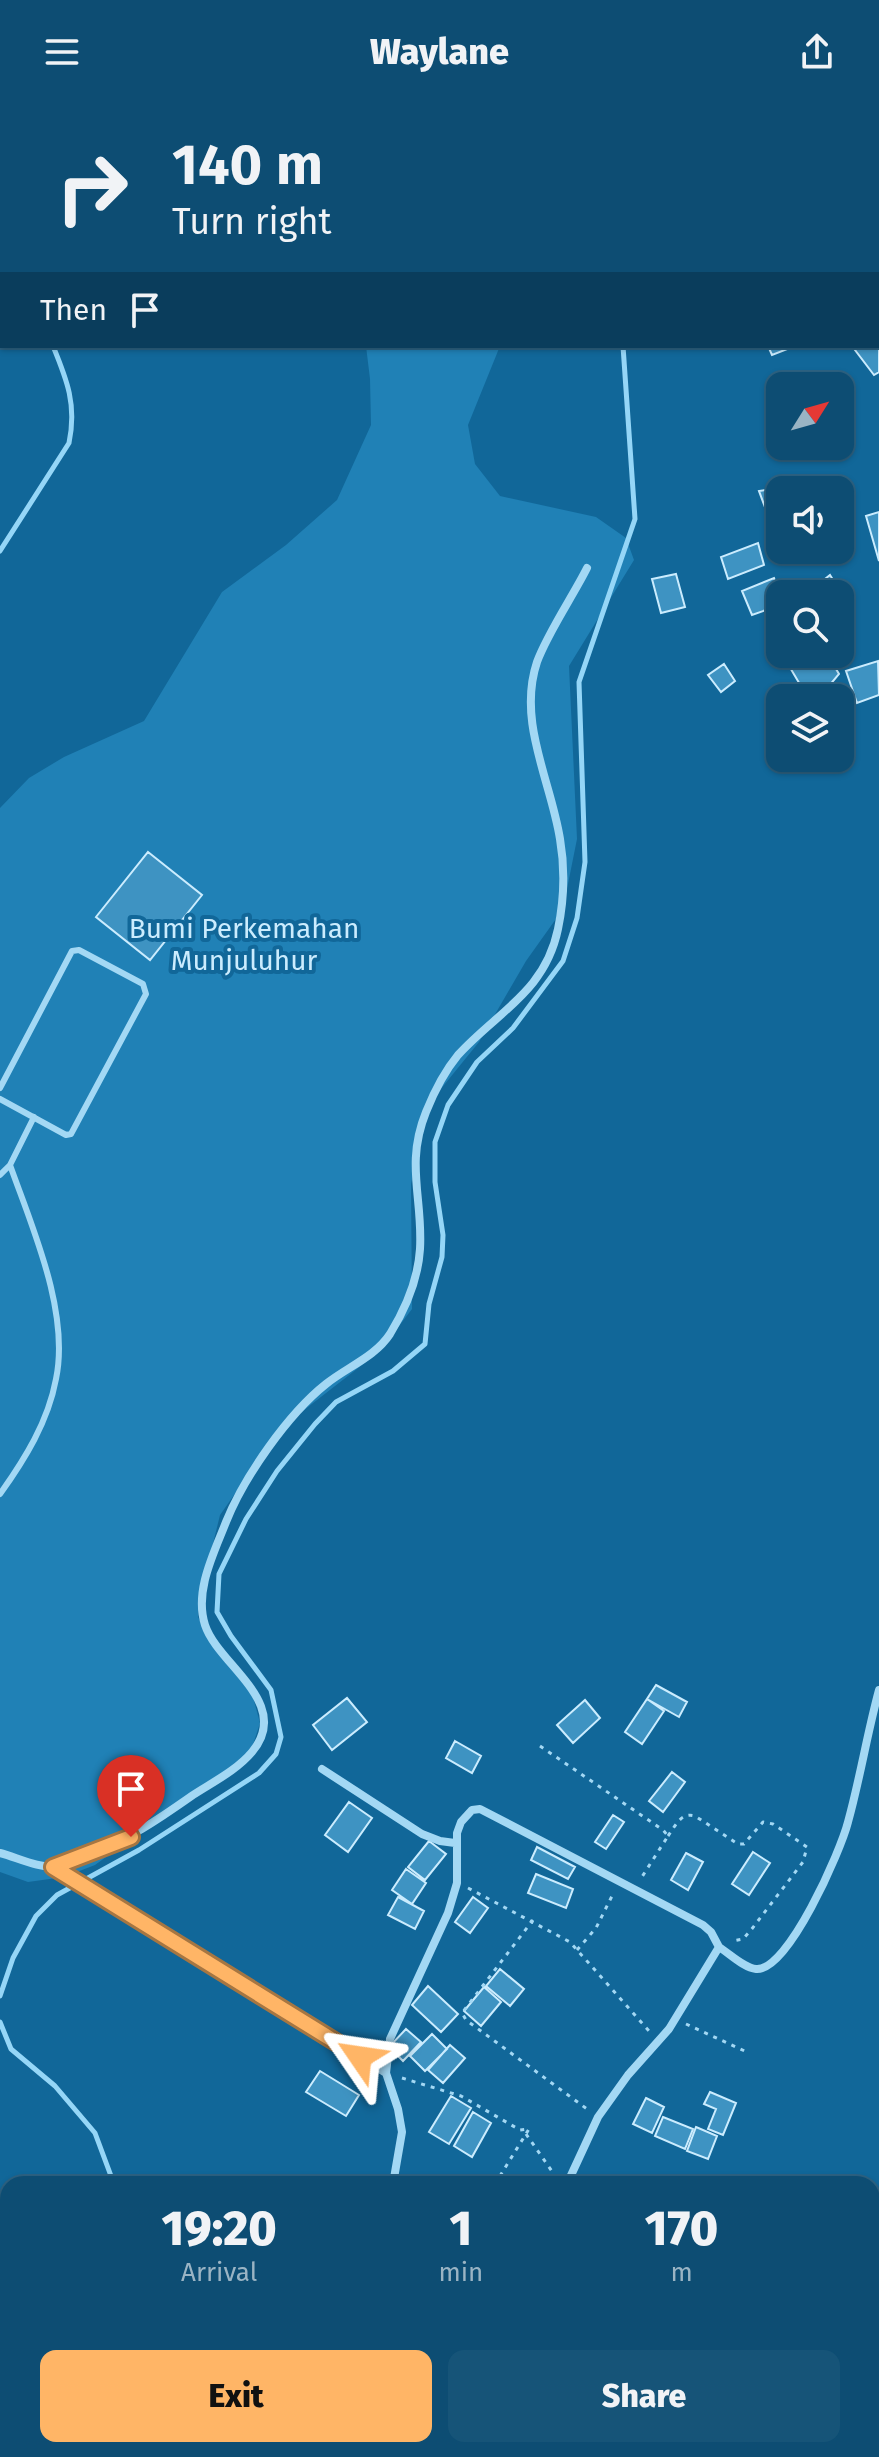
<!DOCTYPE html>
<style>
:root{--surface:#0d4d73;--page:#165478;--text:#f1f3f6;--muted:#9ab4c4;--line:#2d6485;--accent:#ffb566}
body{margin:0;font-family:"Fira Sans",sans-serif;background:var(--page);color:var(--text);height:100vh;display:flex;flex-direction:column;font-size:30px;white-space:nowrap}
*{box-sizing:border-box;margin:0}
p{font-size:26px;color:var(--muted)}
.icon{flex:none;width:44px;height:44px;fill:none;stroke:currentColor;stroke-width:2;stroke-linecap:round;stroke-linejoin:round}
.map{position:relative;flex:1;overflow:hidden}
.side{position:absolute;left:0px;top:2072px;width:880px;height:282px;display:flex;flex-direction:column;background:var(--surface);border-radius:24px 24px 0 0;box-shadow:0 2px 6px #0004,0 0 0 2px var(--line)}
.side>*{flex:none}
.top-card{position:absolute;left:0px;top:0px;width:880px;height:244px;box-shadow:0 2px 6px #0004,0 0 0 2px var(--line);background:#0d4d73;color:var(--text);overflow:hidden}
.needle{width:52px;rotate:53deg}
.controls{position:absolute;left:766px;top:268px;display:grid;gap:16px}
.controls a{display:grid;place-items:center;width:88px;height:88px;border-radius:16px;background:var(--surface);box-shadow:0 2px 6px #0004,0 0 0 2px var(--line);font-size:40px}
.pin{position:absolute;display:grid;place-items:center;width:68px;height:68px;color:#fff;margin:-82px -34px;border-radius:50% 50% 50% 0;rotate:-45deg;box-shadow:0 0 8px #0007}
.pin .icon{rotate:45deg}
.me{position:absolute;width:88px;margin:-44px;rotate:302deg;stroke-linejoin:round;filter:drop-shadow(0 0 6px #0008)}
.turn{display:flex;align-items:center;gap:28px;height:168px;padding:0 40px;font-size:36px}
.turn .icon{width:104px;height:104px;stroke-width:2.5}
.turn b{display:block;font-size:56px;line-height:68px}
.then{display:flex;align-items:center;height:76px;padding:0 40px;background:#0003;gap:16px;font-size:30px}
.eta{display:flex;justify-content:space-evenly;align-items:center;height:136px;text-align:center}
.eta b{font-size:48px;font-weight:800;line-height:56px}
.button{display:flex;gap:16px;margin-top:auto;padding:16px 40px}
.button a{flex:1;height:92px;border-radius:16px;background:var(--accent);color:#111;font-size:32px;font-weight:800;line-height:92px;text-align:center}
.button a+a{background:var(--page);color:var(--text)}
header{display:flex;justify-content:space-between;align-items:center;height:104px;padding:0 40px;background:var(--surface);font-size:36px;font-weight:800}
.map>svg:first-child{display:block}
.green{fill:#2081b6}
.lines{fill:none;stroke-linecap:round;stroke-linejoin:round}
.stream{stroke:#95d6f7;stroke-width:5}
.building{fill:#3e93c2;stroke:#cbecfe;stroke-width:2}
.path{stroke:#a3d8f4;stroke-width:3;stroke-dasharray:4 6;stroke-linecap:butt}
.service{stroke:#a3d8f4;stroke-width:6}
.minor{stroke:#a3d8f4;stroke-width:8}
.tertiary{stroke:#a3d8f4;stroke-width:14}
.route-casing{stroke:#a67642;stroke-width:20}
.route{stroke:#ffb566;stroke-width:14}
.labels{text-anchor:middle;stroke-width:8;stroke-linejoin:round;paint-order:stroke}
.park-label{font-size:28px;fill:#cbecfe;stroke:#116799}
</style>
<header><svg class="icon" aria-label="menu" viewBox="0 0 24 24"><path d="M4 6h16M4 12h16M4 18h16"/></svg>Waylane<svg class="icon" aria-label="share" viewBox="0 0 24 24"><path d="M12 15V3M7 8l5-5 5 5M5 13v7h14v-7"/></svg></header>
<div class="map">
<svg width="879" height="2353" viewBox="0 0 879 2353">
<rect width="100%" height="100%" fill="#116799"/>
<!-- green -->
<path class="green" d="M0,0H664L2,2L0,30Z
M366,242H500L468,321L475,360L500,392L596,413L626,434L634,456L569,562L577,735L563,805L526,857L479,938L427,1002L411,1080L412,1205L380,1247L281,1324L220,1411L199,1497L198,1513L211,1538L253,1593L260,1619L248,1656L160,1714L95,1761L64,1773L28,1778L0,1768V704L29,674L64,653L144,617L222,488L286,441L337,396L371,321L370,275Z"/>
<g class="lines">
<!-- stream -->
<path class="stream" d="M487,2L488,0
M576,2V0
M0,447L69,339C77,301 67,276 53,242
M0,1892L13,1854L36,1812L57,1791L139,1746L259,1669L276,1650L281,1633L271,1586L231,1532L217,1508L219,1470L246,1415L277,1367L315,1320L336,1298L393,1267L425,1240L429,1200L442,1153L443,1131L435,1078V1038L448,1001L477,958L513,924L563,857L577,814L585,758L579,578L635,415L623,242
M0,1918L11,1945L55,1982L95,2029L114,2080"/>
</g>
<!-- building -->
<path class="building" d="M879,229V268L874,271L855,246L861,242H878Z
M768,242H789L790,244L772,251Z
M798,382L799,386H780V411L769,414L759,387Z
M879,408V457L866,412Z
M758,439L764,461L728,475L721,453Z
M676,470L685,503L661,509L652,475Z
M830,471L847,498L840,504V490H806Z
M774,474L780,490V501L752,511L742,487Z
M782,550H827L839,570L819,594H808Z
M878,557L879,591L857,599L846,567Z
M724,560L735,577L721,588L708,571Z
M148,748L202,791L150,856L96,813Z
M656,1581L687,1598L679,1613L647,1595Z
M347,1594L367,1618L332,1646L313,1621Z
M647,1595L664,1607L642,1640L625,1628Z
M585,1596L600,1614L573,1639L557,1621Z
M455,1637L481,1652L472,1669L446,1654Z
M672,1668L685,1678L663,1708L649,1697Z
M349,1698L372,1714L348,1748L325,1731Z
M613,1711L624,1718L606,1745L595,1738Z
M429,1737L446,1750L425,1776L408,1763Z
M537,1743L575,1763L568,1775L531,1756Z
M753,1748L770,1759L749,1791L732,1780Z
M686,1749L703,1758L688,1786L671,1776Z
M406,1765L426,1779L412,1800L392,1786Z
M536,1770L573,1785L566,1804L528,1789Z
M398,1793L424,1807L415,1825L388,1811Z
M473,1793L488,1804L470,1829L455,1818Z
M500,1865L524,1885L510,1902L486,1882Z
M428,1882L458,1910L441,1928L412,1901Z
M484,1883L501,1898L481,1922L464,1907Z
M406,1925L421,1938L403,1957L389,1943Z
M432,1930L447,1945L425,1967L410,1952Z
M450,1941L465,1954L443,1979L428,1966Z
M320,1967L359,1991L346,2012L306,1988Z
M710,1988L736,1999L723,2031L708,2025L716,2005L704,2000Z
M451,1992L471,2004L449,2040L429,2028Z
M646,1994L664,2003L652,2029L633,2020Z
M473,2008L491,2019L472,2053L454,2042Z
M663,2013L693,2025L685,2045L655,2032Z
M696,2023L717,2032L708,2055L687,2047Z"/>
<g class="lines">
<!-- path -->
<path class="path" d="M540,1642L663,1726L668,1732L640,1776
M668,1732C676,1721 681,1708 695,1712L738,1740H744L763,1718L773,1720L807,1743L803,1758L751,1826L743,1835L732,1837
M468,1784L570,1838L650,1928
M533,1816L462,1909L466,1916L587,2005
M577,1846L596,1824L613,1790
M686,1920L749,1949
M402,1974L461,1992L520,2026L529,2025L495,2080
M526,2030L556,2073"/>
<!-- service -->
<path class="service" d="M0,984L72,847L79,846L143,880L146,890L71,1030L66,1031L0,995
M0,1071L10,1061L34,1013
M0,1390C25,1355 48,1318 56,1275C70,1208 32,1123 10,1061"/>
<!-- minor -->
<path class="minor" d="M322,1665L422,1730L440,1737L455,1739
M0,1749C16,1753 40,1765 55,1762C65,1761 77,1755 86,1751C130,1735 156,1717 193,1691C213,1678 237,1666 252,1648C293,1599 218,1561 205,1521C194,1487 214,1449 226,1418C244,1373 288,1310 326,1280C347,1263 375,1253 390,1230C406,1204 418,1176 420,1145C423,1094 405,1060 426,1008C434,988 444,968 458,951C497,908 545,888 558,825C564,796 565,764 560,735C551,677 517,618 537,558C547,530 573,492 587,464
M53,1763L386,1969
M393,2080L402,2028L398,2005L386,1969L390,1935L448,1809L457,1779V1729L461,1718L472,1706L480,1705L703,1821L711,1828L719,1843
M567,2080L598,2013L628,1971L669,1925L719,1843C730,1850 744,1864 756,1865C788,1868 841,1746 848,1718C860,1675 867,1630 879,1586
M580,2346L583,2353
M360,2353V2346
M448,2353L455,2346
M610,2353L617,2346"/>
<!-- tertiary -->
<path class="tertiary" d="M0,2311L8,2316
M59,2346L72,2353"/>
</g>
<g class="lines">
<defs>
<path id="route" d="M131,1733L53,1763L360,1953"/>
</defs>
<!-- route casing -->
<use href="#route" class="route-casing"/>
<!-- route -->
<use href="#route" class="route"/>
</g>
<g class="labels">
<!-- park labels -->
<g class="park-label">
<text x="244" y="834">Bumi Perkemahan<tspan x="244" dy="32">Munjuluhur</tspan></text>
</g>
</g>
</svg>
<div class="controls">
<a><svg class="needle" viewBox="-14 -14 28 28"><path d="M0-13l5 13h-10z" fill="#e53935"/><path d="M0 13l5-13h-10z" fill="#9ab4c4"/></svg></a>
<a><svg class="icon" aria-label="sound" viewBox="0 0 24 24"><path d="M4 9h4l5-4v14l-5-4H4zM17 9q2 3 0 6"/></svg></a>
<a><svg class="icon" aria-label="search" viewBox="0 0 24 24"><circle cx="10" cy="10" r="6"/><path d="M15 15l6 6"/></svg></a>
<a><svg class="icon" aria-label="layers" viewBox="0 0 24 24"><path d="M12 4l9 5-9 5-9-5zM3 14l9 5 9-5"/></svg></a>
</div>
<div class="pin" style="left:131px;top:1733px;background:#d93025"><svg class="icon" aria-label="arrive" viewBox="0 0 24 24"><path d="M6 21V4h12l-3 4 3 4H6"/></svg></div>
<svg class="me" style="left:360px;top:1953px" viewBox="-20 -20 40 40"><path d="M0-17L14 15 0 8-14 15z" fill="#ffb566" stroke="#fff" stroke-width="4"/></svg>
<div class="top-card">
<div class="turn"><svg class="icon" aria-label="right" viewBox="0 0 24 24"><path d="M7 20v-9h11M14 6l5 5-5 5"/></svg><div><b>140 m</b>Turn right</div></div>
<div class="then">Then<svg class="icon" aria-label="arrive" viewBox="0 0 24 24"><path d="M6 21V4h12l-3 4 3 4H6"/></svg></div>
</div>
<section class="side">
<div class="eta">
<div><b>19:20</b><p>Arrival</p></div>
<div><b>1</b><p>min</p></div>
<div><b>170</b><p>m</p></div>
</div>
<div class="button"><a>Exit</a><a>Share</a></div>
</section>
</div>
